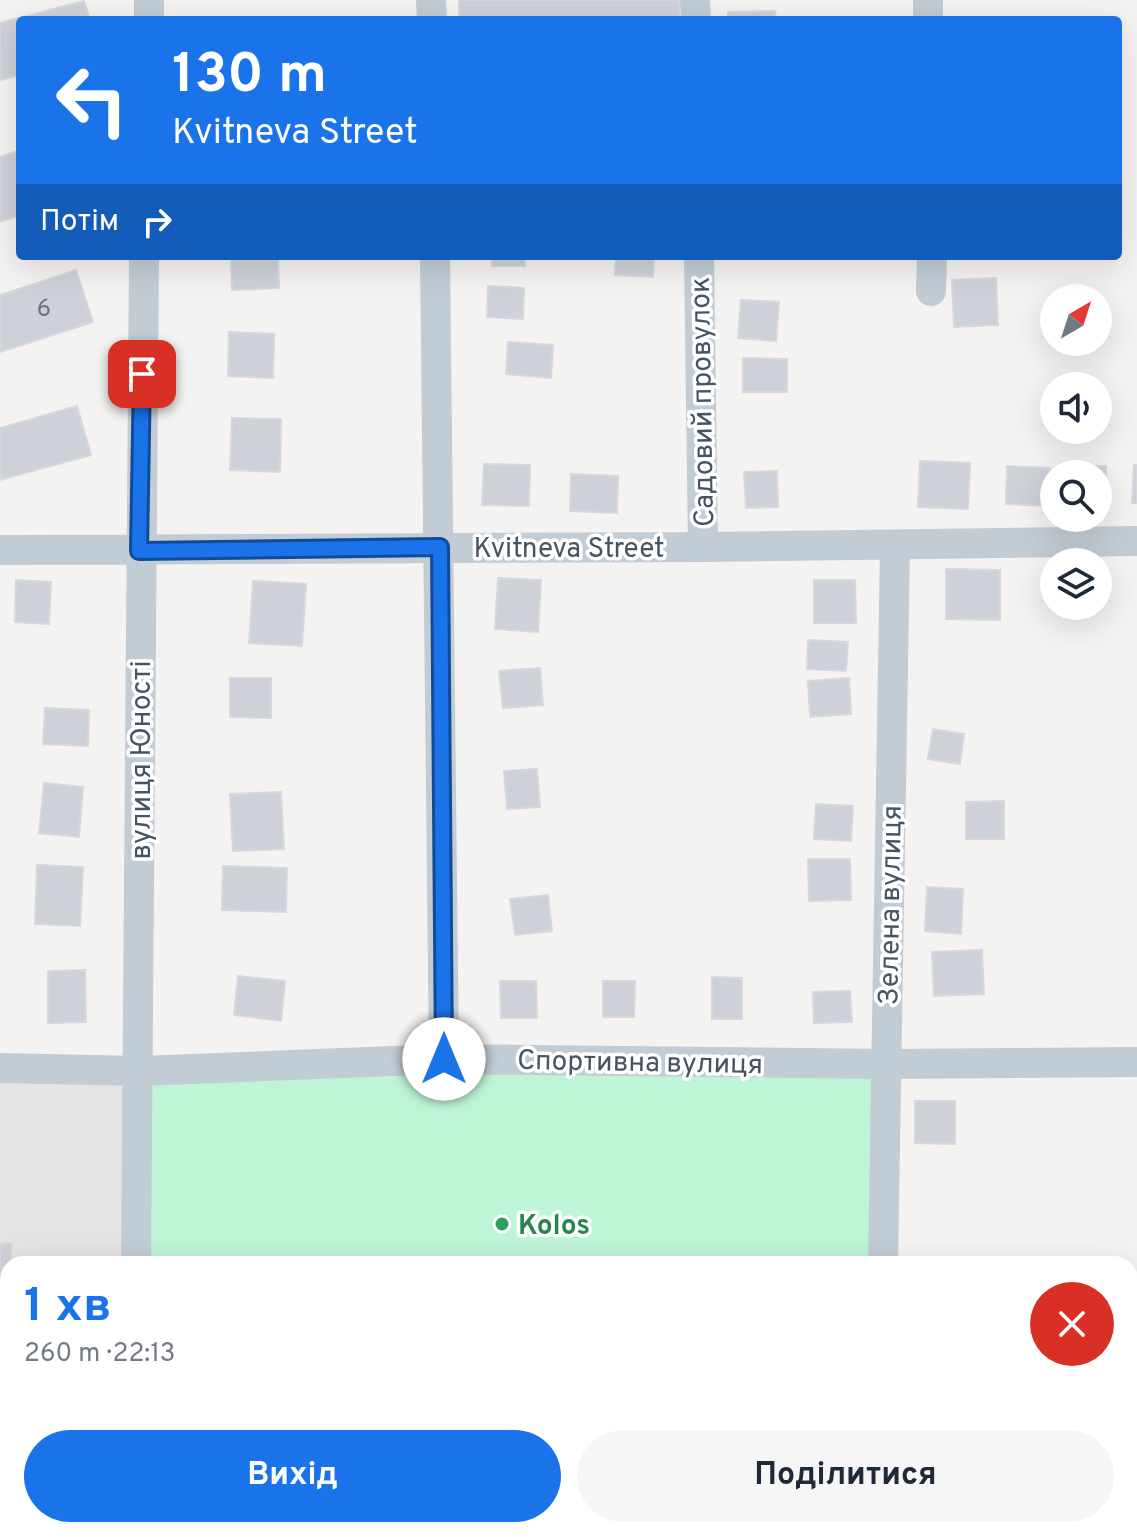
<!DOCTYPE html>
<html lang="uk">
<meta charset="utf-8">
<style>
:root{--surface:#fff;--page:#f6f6f7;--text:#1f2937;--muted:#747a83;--accent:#1a73e8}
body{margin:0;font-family:Overpass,sans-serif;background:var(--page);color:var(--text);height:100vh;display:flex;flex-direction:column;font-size:30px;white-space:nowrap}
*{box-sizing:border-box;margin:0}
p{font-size:26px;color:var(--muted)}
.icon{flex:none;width:44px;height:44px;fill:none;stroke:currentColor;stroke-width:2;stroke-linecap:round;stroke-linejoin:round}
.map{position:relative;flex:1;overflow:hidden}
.side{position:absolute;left:0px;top:1256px;width:1138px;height:282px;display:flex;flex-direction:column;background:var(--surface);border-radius:24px 24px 0 0;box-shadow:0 8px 32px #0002}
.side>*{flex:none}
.top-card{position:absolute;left:16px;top:16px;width:1106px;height:244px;border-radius:8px;box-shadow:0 8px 32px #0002;background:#1a73e8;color:#fff;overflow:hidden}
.needle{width:52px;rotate:39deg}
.fabs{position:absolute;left:1040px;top:284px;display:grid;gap:16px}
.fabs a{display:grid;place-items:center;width:72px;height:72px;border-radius:50%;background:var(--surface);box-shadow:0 8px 32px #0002;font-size:40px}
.pin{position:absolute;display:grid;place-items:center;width:68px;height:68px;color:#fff;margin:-34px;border-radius:16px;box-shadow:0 4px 12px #0006}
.me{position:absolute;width:88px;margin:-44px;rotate:0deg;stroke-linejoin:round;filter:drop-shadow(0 0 6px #0008)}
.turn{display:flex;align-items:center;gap:28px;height:168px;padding:0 24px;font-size:36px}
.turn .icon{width:104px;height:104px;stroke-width:2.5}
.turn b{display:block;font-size:56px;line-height:68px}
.then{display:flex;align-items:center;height:76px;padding:0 24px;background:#0003;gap:16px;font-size:30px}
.round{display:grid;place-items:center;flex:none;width:84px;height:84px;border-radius:42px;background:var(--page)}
.head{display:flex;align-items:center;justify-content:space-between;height:136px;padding:0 24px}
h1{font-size:48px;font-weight:700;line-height:60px;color:var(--accent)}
.primary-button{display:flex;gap:16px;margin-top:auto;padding:16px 24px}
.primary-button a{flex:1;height:92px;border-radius:48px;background:var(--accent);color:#fff;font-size:32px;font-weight:700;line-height:92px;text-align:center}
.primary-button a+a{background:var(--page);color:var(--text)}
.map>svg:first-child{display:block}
.education{fill:#e6e3e4}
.green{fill:#bef5d7}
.building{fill:#ced1d8;stroke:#d6d8de;stroke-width:2}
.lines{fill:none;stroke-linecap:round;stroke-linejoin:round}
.street{stroke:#c2ccd5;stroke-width:30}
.route-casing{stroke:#114b97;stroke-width:20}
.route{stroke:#1a73e8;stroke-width:14}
.leisure-dot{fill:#2e9e5b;stroke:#fff;stroke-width:3}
.labels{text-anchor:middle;stroke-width:7;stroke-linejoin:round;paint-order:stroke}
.number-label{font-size:24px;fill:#697380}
.street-label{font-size:28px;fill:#475463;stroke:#fff}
.leisure-label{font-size:28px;font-weight:bold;fill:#27864d;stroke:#fff;text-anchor:start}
</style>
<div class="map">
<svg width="1137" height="1537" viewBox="0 0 1137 1537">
<rect width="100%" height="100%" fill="#f5f2f2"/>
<!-- education -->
<path class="education" d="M0,1068L140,1071L136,1264H8V1530H130V1537H0Z"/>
<!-- green -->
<path class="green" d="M886,1064L883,1264H136L140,1071Z
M130,1530H879V1537H130Z"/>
<!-- building -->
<path class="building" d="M459,0H679V20H459Z
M84,1L90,20H20V75L0,80V23Z
M775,11L776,20H728V12Z
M20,150V215L0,222V157Z
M231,256H278L279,288L232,290Z
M492,256H525V266H492Z
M616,256H654L653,277L615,275Z
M76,270L93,322L0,352V295Z
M996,278L998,325L954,327L952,280Z
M488,286L524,288L523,319L487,317Z
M741,300L779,302L776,341L738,338Z
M229,332L274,334L273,378L228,376Z
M508,342L553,345L551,378L506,374Z
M743,358L787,359V392H743Z
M77,406L91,455L0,480V428Z
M232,418L281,419L280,472L230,470Z
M920,461L970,463L968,509L918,507Z
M484,464L530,465L529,506L482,505Z
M1134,465H1137V503H1132Z
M1007,466L1050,468L1049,506L1006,504Z
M1062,466H1106L1107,512H1098V474H1062Z
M777,471L778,507L746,508L744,472Z
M571,474L618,476L617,513L570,511Z
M946,569L1000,570V620L946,619Z
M498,578L541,580L538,632L495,629Z
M16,580L51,582L49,624L15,622Z
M814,580H855L856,623H814Z
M253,581L306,584L302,646L249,643Z
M808,640L848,642L846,671L807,669Z
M540,668L543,705L503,708L499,671Z
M230,678H271V718L230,717Z
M849,678L851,714L810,717L808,681Z
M45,708L89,710L88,746L43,744Z
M933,729L964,734L960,764L928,759Z
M537,769L540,807L507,809L504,771Z
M44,783L83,787L79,837L39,833Z
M281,792L284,849L233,851L230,794Z
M1004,801V839H966V802Z
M816,804L853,806L851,841L814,839Z
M808,859H850L851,900L809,901Z
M37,865L83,867L80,926L35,924Z
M223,866L287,868L286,912L222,910Z
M927,887L963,889L961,934L925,931Z
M548,895L552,931L515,935L510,899Z
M982,950L984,994L934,996L932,952Z
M85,970L86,1022L48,1023V971Z
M238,976L285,981L281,1021L234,1015Z
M712,977L742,978V1019H712Z
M500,981H536L537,1018H501Z
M603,981H635L634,1017H603Z
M850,991L852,1022L814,1023L813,992Z
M915,1101H955V1144L915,1143Z
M0,1243H12L8,1298H0Z
M1130,1381H1137V1438H1130Z
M0,1396H8V1446H0Z"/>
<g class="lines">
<!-- street -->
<path class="street" d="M431,0L432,20
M695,0L696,20
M928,0V20
M149,20V0
M435,256L444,1059
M699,256L703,547
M931,291L932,256
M0,550L703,547L1137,541
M0,1068L140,1071L444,1059L886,1064L1137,1062
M136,1264L144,256
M883,1264L895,546
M1130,1523L1137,1522
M879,1531L897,1530
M130,1537V1530"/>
</g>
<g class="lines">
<defs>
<path id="route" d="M142,374L139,551L440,547L444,1059"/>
</defs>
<!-- route casing -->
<use href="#route" class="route-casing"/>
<!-- route -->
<use href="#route" class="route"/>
</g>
<!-- markers -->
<circle class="leisure-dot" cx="502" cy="1224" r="8"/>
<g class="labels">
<!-- number labels -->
<g class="number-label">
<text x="44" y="316">6</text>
</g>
<!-- street labels -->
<g class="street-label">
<text transform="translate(701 402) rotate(-91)" y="10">Садовий провулок</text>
<text x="569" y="557">Kvitneva Street</text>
<text transform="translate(140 760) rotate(-90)" y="10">вулиця Юності</text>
<text transform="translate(889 905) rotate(-89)" y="10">Зелена вулиця</text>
<text transform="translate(640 1061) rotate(1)" y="10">Спортивна вулиця</text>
</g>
<!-- leisure labels -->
<g class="leisure-label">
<text x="518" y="1234">Kolos</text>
</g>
</g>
</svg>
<div class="fabs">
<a><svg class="needle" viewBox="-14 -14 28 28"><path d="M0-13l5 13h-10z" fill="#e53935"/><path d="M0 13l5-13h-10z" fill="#747a83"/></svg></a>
<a><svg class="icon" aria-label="sound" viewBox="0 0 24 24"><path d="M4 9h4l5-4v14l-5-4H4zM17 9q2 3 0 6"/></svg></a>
<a><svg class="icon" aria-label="search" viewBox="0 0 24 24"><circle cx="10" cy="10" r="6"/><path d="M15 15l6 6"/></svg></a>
<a><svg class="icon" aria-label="layers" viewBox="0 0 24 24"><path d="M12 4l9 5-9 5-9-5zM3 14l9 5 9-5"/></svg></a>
</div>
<div class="pin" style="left:142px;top:374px;background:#d93025"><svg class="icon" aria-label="arrive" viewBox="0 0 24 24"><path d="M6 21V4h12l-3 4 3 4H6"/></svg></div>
<svg class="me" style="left:444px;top:1059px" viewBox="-20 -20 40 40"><circle r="19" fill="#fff"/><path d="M0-13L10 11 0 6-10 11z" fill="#1a73e8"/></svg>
<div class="top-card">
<div class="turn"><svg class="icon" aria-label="left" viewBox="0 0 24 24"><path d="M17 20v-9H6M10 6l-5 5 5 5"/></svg><div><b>130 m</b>Kvitneva Street</div></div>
<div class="then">Потім<svg class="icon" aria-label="right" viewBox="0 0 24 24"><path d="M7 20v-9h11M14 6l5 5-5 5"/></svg></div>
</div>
<section class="side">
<div class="head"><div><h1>1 хв</h1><p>260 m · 22:13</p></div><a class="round" style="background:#d93025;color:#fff"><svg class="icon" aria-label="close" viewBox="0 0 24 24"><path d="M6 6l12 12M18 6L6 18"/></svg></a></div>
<div class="primary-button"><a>Вихід</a><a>Поділитися</a></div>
</section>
</div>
